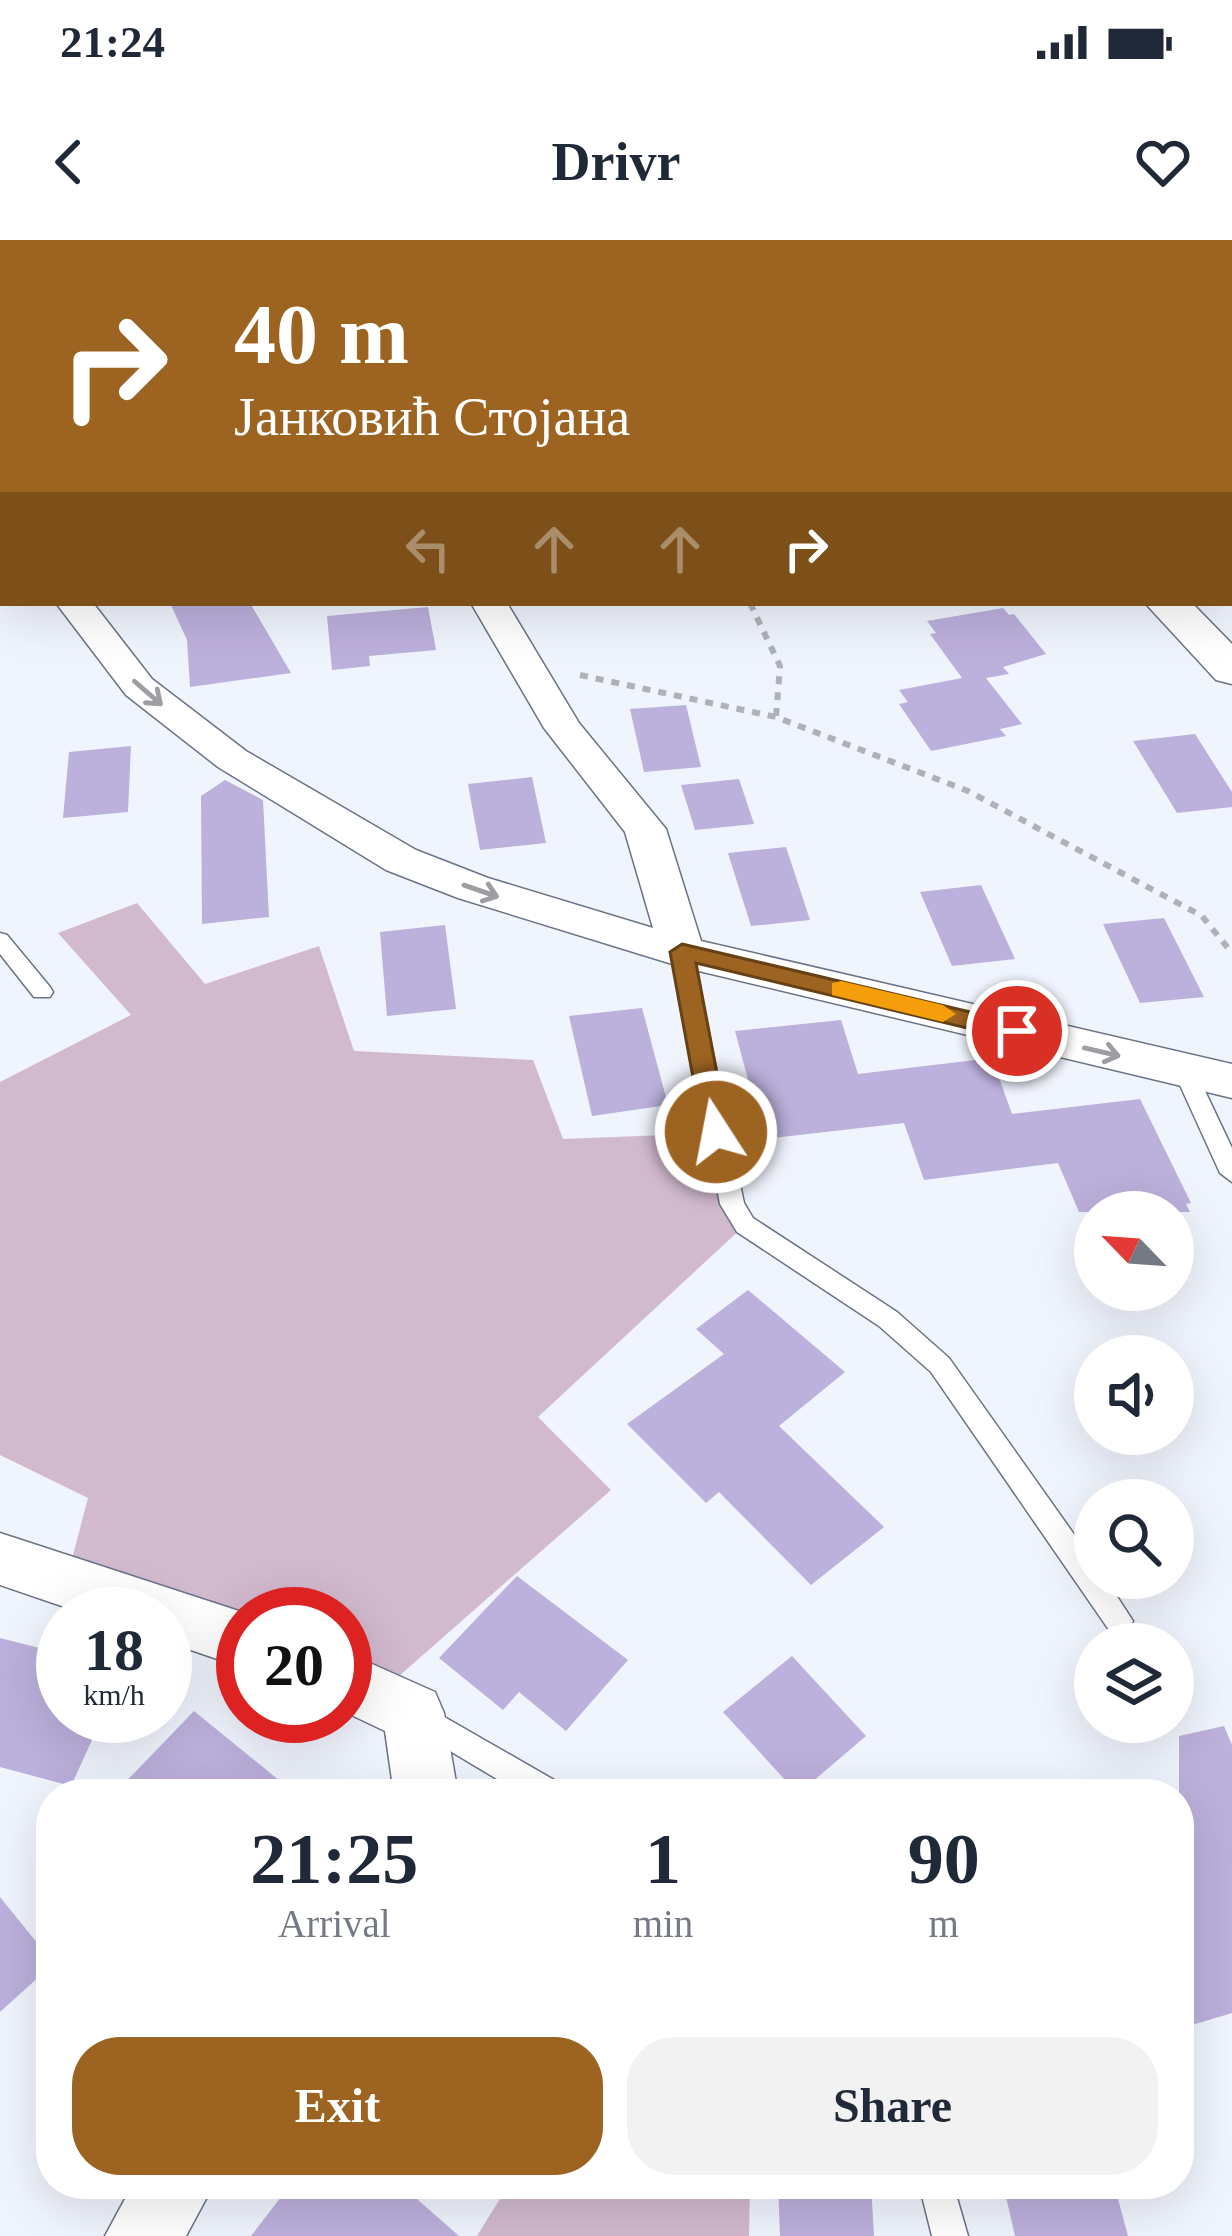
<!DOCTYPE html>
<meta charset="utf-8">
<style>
:root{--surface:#fff;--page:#f2f2f3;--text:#1f2937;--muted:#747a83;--accent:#9d6421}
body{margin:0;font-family:Georgia,serif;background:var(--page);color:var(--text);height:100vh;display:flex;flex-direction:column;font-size:45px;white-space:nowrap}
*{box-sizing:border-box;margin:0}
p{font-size:39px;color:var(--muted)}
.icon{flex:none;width:66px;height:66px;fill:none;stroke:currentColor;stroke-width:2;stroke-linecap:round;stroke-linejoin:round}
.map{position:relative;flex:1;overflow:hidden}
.sheet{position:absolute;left:36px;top:1539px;width:1158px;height:420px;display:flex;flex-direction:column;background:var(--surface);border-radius:48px;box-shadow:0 12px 48px #0002}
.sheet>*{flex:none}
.hud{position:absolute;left:0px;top:0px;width:1233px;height:366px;box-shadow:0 12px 48px #0002;background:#9d6421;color:#fff;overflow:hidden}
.needle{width:78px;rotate:295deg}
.controls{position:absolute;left:1074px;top:951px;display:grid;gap:24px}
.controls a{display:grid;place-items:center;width:120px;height:120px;border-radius:50%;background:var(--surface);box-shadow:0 12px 48px #0002;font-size:60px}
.speed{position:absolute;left:36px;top:1347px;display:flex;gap:24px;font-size:60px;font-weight:700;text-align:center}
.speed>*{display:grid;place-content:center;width:156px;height:156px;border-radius:50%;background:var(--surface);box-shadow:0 12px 48px #0002;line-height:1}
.speed small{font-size:30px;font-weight:400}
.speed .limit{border:18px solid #d22;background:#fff;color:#111}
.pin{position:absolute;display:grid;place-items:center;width:102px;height:102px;color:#fff;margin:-51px;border:6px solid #fff;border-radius:50%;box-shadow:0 3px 12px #0007}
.me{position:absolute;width:132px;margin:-66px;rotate:349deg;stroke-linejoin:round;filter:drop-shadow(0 0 9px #0008)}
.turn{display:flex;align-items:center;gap:42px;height:252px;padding:0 36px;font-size:54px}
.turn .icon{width:156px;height:156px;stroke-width:2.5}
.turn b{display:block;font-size:84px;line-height:102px}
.lanes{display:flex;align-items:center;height:114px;padding:0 36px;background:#0003;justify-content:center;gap:60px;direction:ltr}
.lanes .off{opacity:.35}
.eta{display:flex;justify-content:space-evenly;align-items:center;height:204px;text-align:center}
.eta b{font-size:72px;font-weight:700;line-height:84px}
.action{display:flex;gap:24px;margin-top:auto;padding:24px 36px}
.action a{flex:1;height:138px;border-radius:48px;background:var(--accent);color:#fff;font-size:48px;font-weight:700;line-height:138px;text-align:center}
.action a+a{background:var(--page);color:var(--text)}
.status{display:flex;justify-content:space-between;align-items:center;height:84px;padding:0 60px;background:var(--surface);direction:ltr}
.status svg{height:33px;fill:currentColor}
header{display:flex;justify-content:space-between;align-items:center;height:156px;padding:0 36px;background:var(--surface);font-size:54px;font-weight:700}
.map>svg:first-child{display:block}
.green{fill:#d1b9ce}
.building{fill:#bcb0dc}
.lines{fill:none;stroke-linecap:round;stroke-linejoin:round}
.service-casing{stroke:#6a7387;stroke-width:3}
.minor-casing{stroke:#6a7387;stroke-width:3}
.tertiary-casing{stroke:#6a7387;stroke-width:3}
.path{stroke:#adb1ba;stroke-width:6;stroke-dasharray:8 8;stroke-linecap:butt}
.service{fill:#fff;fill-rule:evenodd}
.minor{fill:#fff;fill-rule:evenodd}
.tertiary{fill:#fff;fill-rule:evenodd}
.oneway{stroke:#9c9ea2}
.route{fill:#9d6421;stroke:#664115;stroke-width:3}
.slow{fill:#f59e0b}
</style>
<div class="status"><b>21:24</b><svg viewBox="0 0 49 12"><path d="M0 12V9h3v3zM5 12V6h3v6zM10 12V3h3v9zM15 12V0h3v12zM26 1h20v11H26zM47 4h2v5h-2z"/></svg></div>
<header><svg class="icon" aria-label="back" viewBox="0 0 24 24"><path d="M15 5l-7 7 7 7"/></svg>Drivr<svg class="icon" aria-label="heart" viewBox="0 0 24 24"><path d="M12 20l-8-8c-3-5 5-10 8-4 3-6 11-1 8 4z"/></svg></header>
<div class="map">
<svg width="1232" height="1996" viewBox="0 0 1232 1996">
<rect width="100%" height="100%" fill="#f0f4fd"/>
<!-- green -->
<path class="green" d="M137,663L205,744L319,706L354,811L533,820L563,899L716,893L745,985L538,1177L611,1250L399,1436L345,1426V1374H243L67,1338L88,1258L0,1215V842L131,775L58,693Z
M509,1944H750L749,1996H477Z"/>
<!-- building -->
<path class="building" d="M170,363H250L291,433L190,447L187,400Z
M428,367L436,410L369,416L370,426L332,430L327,376Z
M1003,368L1009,375L1014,374L1046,414L1003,427L1009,434L986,438L1022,484L1000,489L1006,496L931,511L899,464L908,462L899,450L962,438L930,394L936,393L927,381Z
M686,465L701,527L644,532L630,469Z
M1195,494L1232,552V567L1177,573L1133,501Z
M131,506L128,572L63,578L69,512Z
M532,537L546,603L480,610L468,544Z
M739,539L754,584L695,590L681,545Z
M225,540L263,560L269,677L202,684L201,556Z
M786,607L810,680L751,686L728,613Z
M981,645L1015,719L952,726L920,652Z
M1164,678L1204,757L1140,763L1103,684Z
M445,685L456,769L387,776L380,692Z
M642,768L668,865L592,876L569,776Z
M841,780L858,834L992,818L1012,874L1140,859L1191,963L1186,964L1190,972H1079L1058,923L924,940L904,883L764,899L735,791Z
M748,1050L845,1132L779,1186L884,1287L811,1345L719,1252L706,1263L627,1184L724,1114L696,1089Z
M517,1336L628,1420L566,1491L519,1452L503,1470L439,1418Z
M0,1398L63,1414V1476H103L71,1546L0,1527Z
M792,1416L866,1496L798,1554L723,1472Z
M194,1471L296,1554H114Z
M1224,1486L1232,1505V1773L1179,1789V1496Z
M0,1657L51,1720V1726L0,1772Z
M291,1944H400L459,1996H251Z
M778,1944H871L874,1996H780Z
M1003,1944H1114L1128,1996H1015Z"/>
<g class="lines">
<defs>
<path id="service" d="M1230,205H1232V215H1230Z
M3,226V237L0,238V227Z
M0,693L7,695L50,747L53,752L50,757H34L0,714Z
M682,705L692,712L744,963L753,978L897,1072L949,1118L1095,1324V1338H1105L1133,1381L1129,1390L1119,1394L1109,1390L931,1132L879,1086L737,992L720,964L672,712Z
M1185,824L1196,832L1232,908V942L1220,933L1174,832Z
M420,1463L561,1544L565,1554H522L410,1487L405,1477L410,1467Z
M919,1944H953L968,1996H932Z"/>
<path id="minor" d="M96,0H124L126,3H98Z
M512,0H540L542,3H514Z
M0,188L3,189V215L0,214Z
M56,363H93L152,439L246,511L416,610L488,638L653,688L625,592L544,488L471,363H507L579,483L666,589L701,701L1232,824V858L682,727L458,658L386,630L218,527L126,455Z
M0,1293L248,1374H243V1428L165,1401V1374H85L0,1345Z
M345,1412L435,1452L444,1473L458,1554H394L385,1491L345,1472Z
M133,1944H214L186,1996H105Z"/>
<path id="tertiary" d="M806,0H840L842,3H808Z
M1145,363H1192L1232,404V444L1216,440Z"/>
</defs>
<!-- service casing -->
<use href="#service" class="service-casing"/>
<!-- minor casing -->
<use href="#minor" class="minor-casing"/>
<!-- tertiary casing -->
<use href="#tertiary" class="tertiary-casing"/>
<!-- path -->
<path class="path" d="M750,363L780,426L776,477
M580,435L776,477L968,551L1202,676L1232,713"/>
<!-- service -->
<use href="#service" class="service"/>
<!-- minor -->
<use href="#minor" class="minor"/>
<!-- tertiary -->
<use href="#tertiary" class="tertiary"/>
</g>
<!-- one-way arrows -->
<defs><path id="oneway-shaft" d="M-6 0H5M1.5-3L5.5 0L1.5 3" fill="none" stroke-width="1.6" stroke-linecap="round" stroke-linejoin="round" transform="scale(3)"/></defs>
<g class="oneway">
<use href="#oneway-shaft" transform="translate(148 453) rotate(41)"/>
<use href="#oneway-shaft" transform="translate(481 651) rotate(19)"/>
<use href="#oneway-shaft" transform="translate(1102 812) rotate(13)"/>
</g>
<!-- route -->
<path class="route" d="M682,704L1017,783L1029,791L1017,800L696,723L728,892L716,902L703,892L670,712Z"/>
<!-- slow -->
<path class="slow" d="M841,741L943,765L956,774L943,782L832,755V743Z"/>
</svg>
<div class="controls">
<a><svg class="needle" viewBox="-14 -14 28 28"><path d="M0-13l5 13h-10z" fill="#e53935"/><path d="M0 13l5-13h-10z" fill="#747a83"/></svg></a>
<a><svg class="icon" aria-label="sound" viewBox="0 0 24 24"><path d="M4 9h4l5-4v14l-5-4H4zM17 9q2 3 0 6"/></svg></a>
<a><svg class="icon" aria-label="search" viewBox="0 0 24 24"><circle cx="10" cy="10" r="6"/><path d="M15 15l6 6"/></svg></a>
<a><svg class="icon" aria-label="layers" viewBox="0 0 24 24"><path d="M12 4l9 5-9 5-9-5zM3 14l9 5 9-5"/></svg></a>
</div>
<div class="speed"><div>18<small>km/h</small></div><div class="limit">20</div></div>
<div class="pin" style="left:1017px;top:791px;background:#d93025"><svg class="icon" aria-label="arrive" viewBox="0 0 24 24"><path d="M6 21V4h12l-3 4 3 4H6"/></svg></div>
<svg class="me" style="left:716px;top:892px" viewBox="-20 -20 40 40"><circle r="17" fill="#9d6421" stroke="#fff" stroke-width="3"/><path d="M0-11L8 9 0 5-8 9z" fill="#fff"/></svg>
<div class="hud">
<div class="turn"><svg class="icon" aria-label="right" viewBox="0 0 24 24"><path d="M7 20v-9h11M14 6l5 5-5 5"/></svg><div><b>40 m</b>Јанковић Стојана</div></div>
<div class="lanes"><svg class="icon off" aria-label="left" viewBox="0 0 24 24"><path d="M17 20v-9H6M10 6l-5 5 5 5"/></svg><svg class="icon off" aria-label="ahead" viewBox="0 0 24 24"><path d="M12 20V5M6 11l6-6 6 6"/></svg><svg class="icon off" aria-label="ahead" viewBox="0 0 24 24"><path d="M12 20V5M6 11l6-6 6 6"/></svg><svg class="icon" aria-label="right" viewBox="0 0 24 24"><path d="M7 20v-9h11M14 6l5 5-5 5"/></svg></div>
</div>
<section class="sheet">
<div class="eta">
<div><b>21:25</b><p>Arrival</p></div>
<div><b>1</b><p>min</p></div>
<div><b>90</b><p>m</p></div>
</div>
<div class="action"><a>Exit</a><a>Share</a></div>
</section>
</div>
